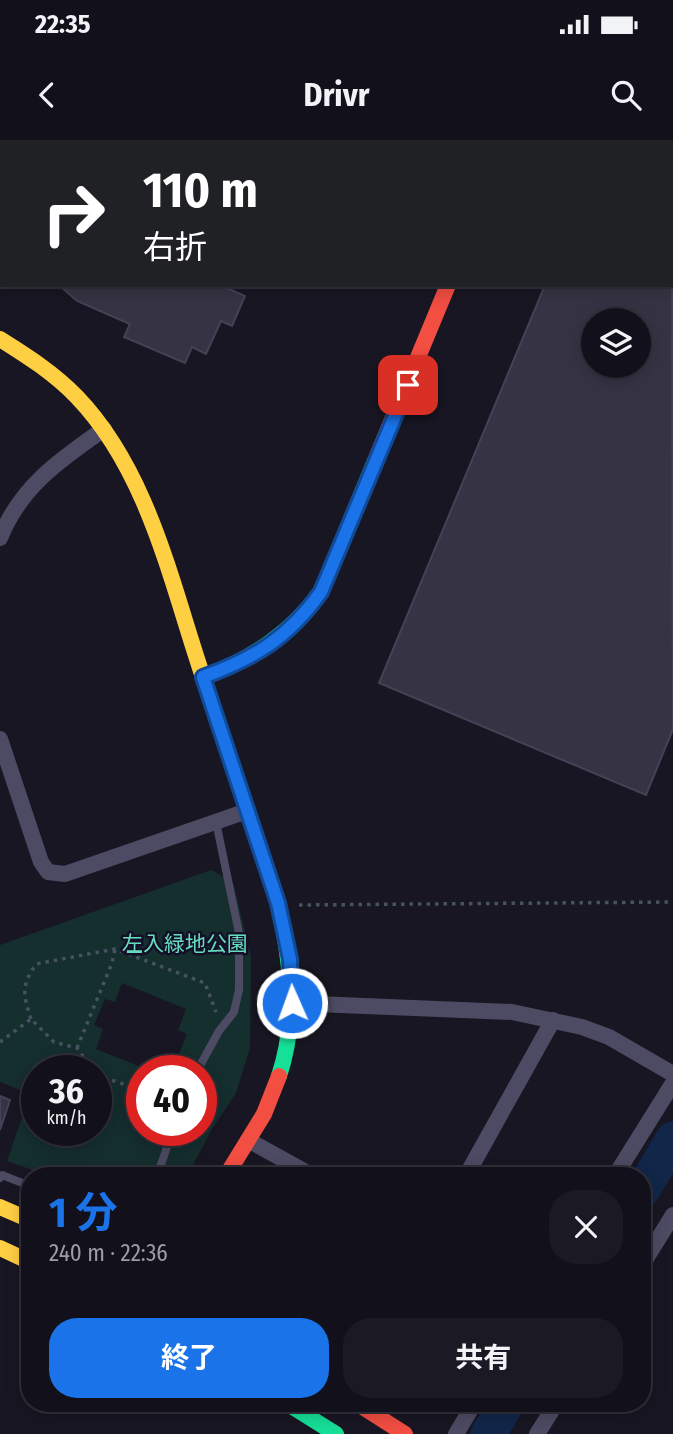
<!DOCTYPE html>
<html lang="ja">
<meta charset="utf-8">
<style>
:root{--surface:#12101a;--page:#1b1923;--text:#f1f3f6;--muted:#9c9da2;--line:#313039;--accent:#1a73e8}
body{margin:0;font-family:"Fira Sans Condensed","Noto Sans JP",sans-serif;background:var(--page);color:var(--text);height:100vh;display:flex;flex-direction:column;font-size:26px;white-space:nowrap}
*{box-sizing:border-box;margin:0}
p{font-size:23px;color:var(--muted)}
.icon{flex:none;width:38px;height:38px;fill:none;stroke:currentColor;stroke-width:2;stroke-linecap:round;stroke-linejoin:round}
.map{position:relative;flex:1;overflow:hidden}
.details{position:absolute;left:21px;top:1027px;width:630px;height:245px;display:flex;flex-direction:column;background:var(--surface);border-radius:28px;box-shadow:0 4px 18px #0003,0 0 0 2px var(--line)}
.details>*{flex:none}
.guide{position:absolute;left:0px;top:0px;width:674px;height:147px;box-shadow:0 4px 18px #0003,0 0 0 2px var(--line);background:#202124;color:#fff;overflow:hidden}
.tools{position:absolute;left:581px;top:168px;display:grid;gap:14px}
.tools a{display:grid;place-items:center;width:70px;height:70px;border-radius:50%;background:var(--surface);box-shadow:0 4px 18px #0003,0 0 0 2px var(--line);font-size:35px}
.speed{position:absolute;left:21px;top:915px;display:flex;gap:14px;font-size:35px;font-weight:700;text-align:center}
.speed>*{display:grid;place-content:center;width:91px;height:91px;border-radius:50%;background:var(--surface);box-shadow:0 4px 18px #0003,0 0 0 2px var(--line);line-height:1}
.speed small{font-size:18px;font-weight:400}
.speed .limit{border:10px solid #d22;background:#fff;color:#111}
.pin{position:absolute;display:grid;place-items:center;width:60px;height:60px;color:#fff;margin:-30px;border-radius:14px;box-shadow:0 4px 10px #0006}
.me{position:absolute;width:77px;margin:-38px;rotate:358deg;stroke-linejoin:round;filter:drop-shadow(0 0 5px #0008)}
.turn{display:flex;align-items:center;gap:24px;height:147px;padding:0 28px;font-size:32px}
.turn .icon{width:91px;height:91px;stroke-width:2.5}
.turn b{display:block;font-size:49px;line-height:60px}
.round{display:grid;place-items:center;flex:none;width:74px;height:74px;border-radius:28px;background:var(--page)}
.overview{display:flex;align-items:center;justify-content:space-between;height:119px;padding:0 28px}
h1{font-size:42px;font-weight:700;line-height:52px;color:var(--accent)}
.action{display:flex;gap:14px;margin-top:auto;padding:14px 28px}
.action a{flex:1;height:80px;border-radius:28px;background:var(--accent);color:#fff;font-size:28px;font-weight:700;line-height:80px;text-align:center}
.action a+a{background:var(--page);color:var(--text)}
.status{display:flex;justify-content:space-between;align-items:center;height:49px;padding:0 35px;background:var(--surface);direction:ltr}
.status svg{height:19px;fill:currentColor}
header{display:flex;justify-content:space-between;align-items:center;height:91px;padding:0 28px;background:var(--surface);font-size:32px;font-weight:700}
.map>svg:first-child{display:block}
.green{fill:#152e2e;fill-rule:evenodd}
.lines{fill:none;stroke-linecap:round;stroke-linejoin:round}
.river{stroke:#112648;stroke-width:35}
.building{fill:#363444;stroke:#454156;stroke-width:2;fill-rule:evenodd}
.path{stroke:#46525f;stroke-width:3.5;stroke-dasharray:3.5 5;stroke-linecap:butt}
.lane{stroke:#4c4b63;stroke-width:8}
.street{stroke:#4c4b63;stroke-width:16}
.fast{stroke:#16e098;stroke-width:16}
.slow{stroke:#ffcf43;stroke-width:16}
.jam{stroke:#f24e42;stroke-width:16}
.route-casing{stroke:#114b97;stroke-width:18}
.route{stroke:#1a73e8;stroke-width:12}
.labels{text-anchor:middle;stroke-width:5;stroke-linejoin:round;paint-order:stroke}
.park-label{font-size:21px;fill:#65ddbe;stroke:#141028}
</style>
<div class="status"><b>22:35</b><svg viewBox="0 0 49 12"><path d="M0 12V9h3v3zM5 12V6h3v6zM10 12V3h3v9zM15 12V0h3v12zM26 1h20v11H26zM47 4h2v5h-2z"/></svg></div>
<header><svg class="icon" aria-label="back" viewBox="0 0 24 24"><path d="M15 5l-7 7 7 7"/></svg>Drivr<svg class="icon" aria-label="search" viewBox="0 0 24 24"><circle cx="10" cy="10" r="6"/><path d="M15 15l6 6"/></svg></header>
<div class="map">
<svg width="673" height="1294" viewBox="0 0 673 1294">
<rect width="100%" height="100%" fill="#181622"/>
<!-- green -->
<path class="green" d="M211,730L233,742L251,817L250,908L236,953L211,991L187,1036H49L7,1021L30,954L0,942V805ZM122,843L186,869L178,890L187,894L178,916L169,913L162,931H201V990H142V931H151L96,909L103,889L94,885L105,859L115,862ZM37,931H96V990H37Z"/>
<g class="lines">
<!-- river -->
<path class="river" d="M642,1051L673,999
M488,1294L507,1264"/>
</g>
<!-- building -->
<path class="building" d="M91,0H320L90,2Z
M381,0H440L381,2Z
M672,109L673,589L646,655L379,543L545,145H672ZM593,180H639V226H593Z
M59,145H220L245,156L232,186L221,181L206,214L192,207L185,223L124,197L130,184L77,161Z
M0,956L10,960L0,990Z"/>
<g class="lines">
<!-- path -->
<path class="path" d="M299,765L673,762
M31,879C23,854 21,846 36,824L115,809L205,843L216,872
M0,902L31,879L54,902L77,908L93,931
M77,908L112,823L115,809
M96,935L142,950"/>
<!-- lane -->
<path class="lane" d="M610,2L612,0
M656,2L657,0
M197,931L219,891L234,872L239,850V793L216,682
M157,1036L173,990
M0,1038L2,1035L30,1046"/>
<!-- street -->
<path class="street" d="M0,398C21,346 60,320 104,289
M0,599L41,722L48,732L65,734L247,671
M292,863L512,872L582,887L609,897L673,934
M248,1000L313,1036
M466,1036L553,880
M615,1036L673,943
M642,1125L673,1075
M456,1294L474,1264
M537,1294L556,1264"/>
<!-- fast -->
<path class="fast" d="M201,531L278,763C291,821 298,879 279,936
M203,537C252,519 289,494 321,452L375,321
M288,1264L336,1294"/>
<!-- slow -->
<path class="slow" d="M0,199C27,216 54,233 77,257C147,330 170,438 201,531
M0,1067L30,1080
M0,1108L30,1122"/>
<!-- jam -->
<path class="jam" d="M507,2L508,0
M375,321L448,145
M226,1036L264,974L279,936
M358,1264L405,1294"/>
</g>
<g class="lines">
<defs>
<path id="route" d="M292,863L290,819L278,763L203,537C255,518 288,498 321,452L408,245"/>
</defs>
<!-- route casing -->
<use href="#route" class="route-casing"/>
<!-- route -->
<use href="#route" class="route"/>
</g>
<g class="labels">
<!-- park labels -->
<g class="park-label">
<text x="185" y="811">左入緑地公園</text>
</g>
</g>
</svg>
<div class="tools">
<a><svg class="icon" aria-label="layers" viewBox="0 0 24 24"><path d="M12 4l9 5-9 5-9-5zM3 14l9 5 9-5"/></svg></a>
</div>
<div class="speed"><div>36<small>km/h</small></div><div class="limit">40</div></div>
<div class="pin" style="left:408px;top:245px;background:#d93025"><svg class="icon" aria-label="arrive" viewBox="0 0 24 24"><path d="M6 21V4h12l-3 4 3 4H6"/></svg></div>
<svg class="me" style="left:292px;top:863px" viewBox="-20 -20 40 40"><circle r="17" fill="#1a73e8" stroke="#fff" stroke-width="3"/><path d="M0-11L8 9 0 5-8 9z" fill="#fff"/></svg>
<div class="guide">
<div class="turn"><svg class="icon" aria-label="right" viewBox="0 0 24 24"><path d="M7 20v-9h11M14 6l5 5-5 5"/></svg><div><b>110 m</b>右折</div></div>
</div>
<section class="details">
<div class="overview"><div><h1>1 分</h1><p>240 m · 22:36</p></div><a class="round"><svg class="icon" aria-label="close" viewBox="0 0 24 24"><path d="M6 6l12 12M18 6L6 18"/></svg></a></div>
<div class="action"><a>終了</a><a>共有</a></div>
</section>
</div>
